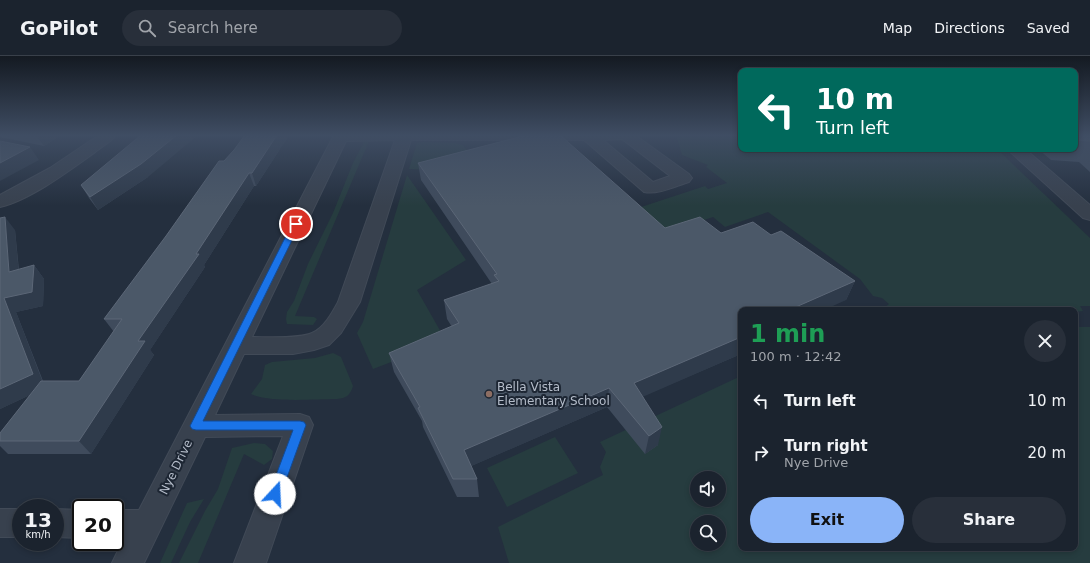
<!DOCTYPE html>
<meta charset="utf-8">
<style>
:root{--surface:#1b232e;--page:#282f3a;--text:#f1f3f6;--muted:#a0a4aa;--line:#39404a;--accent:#8ab4f8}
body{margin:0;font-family:"DejaVu Sans",sans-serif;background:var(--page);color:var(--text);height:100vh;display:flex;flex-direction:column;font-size:15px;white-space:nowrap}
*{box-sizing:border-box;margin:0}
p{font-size:13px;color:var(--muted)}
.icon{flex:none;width:22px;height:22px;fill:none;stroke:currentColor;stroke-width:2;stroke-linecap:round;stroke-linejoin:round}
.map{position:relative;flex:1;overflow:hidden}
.sheet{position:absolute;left:738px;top:251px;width:340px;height:244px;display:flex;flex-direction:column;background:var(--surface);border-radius:8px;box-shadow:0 2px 6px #0003,0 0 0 1px var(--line)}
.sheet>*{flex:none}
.top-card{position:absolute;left:738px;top:12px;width:340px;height:84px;border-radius:8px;box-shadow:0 2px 6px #0003,0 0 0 1px var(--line);background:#00695c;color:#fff;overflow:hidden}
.fabs{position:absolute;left:690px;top:415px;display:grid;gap:8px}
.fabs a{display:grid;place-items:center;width:36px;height:36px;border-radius:50%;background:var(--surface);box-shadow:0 2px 6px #0003,0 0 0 1px var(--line);font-size:20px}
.speed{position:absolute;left:12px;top:443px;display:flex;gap:8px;font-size:20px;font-weight:700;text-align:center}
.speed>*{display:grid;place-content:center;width:52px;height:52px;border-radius:50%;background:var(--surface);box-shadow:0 2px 6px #0003,0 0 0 1px var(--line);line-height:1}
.speed small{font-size:10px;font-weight:400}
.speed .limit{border:2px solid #111;border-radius:6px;background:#fff;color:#111}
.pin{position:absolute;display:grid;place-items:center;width:34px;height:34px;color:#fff;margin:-17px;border:2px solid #fff;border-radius:50%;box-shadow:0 1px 4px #0007}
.me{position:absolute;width:44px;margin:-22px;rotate:20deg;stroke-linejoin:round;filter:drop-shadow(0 0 3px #0008)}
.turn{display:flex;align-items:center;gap:14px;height:84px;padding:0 12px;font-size:18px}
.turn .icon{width:52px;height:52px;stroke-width:2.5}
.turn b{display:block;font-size:28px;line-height:34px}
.round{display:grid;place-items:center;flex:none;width:42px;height:42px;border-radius:21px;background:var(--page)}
.headline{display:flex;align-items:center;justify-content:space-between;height:68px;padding:0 12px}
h1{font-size:24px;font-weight:700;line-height:30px;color:#1e9e55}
.button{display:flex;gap:8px;margin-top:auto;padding:8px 12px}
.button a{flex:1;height:46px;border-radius:24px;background:var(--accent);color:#111;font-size:16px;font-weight:700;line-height:46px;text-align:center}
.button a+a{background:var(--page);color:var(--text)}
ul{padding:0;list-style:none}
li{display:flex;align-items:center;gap:12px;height:52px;padding:0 12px}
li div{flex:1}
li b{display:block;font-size:15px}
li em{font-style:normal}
header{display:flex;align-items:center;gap:24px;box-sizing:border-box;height:56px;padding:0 20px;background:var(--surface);border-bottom:1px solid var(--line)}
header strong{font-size:19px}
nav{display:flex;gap:22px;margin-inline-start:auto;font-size:14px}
.search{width:280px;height:36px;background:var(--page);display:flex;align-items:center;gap:10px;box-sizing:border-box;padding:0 14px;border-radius:22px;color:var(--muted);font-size:15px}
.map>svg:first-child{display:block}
.green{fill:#263c3f;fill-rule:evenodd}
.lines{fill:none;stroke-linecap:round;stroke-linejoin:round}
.minor-casing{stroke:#414a57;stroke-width:2}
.minor{fill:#38414e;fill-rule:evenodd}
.wall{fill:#3f4b5c}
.shaded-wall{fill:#2f3b4b}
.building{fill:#4b5868;stroke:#5c6777}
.route{fill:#1a73e8;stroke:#114b97}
.education-dot{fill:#8d6e63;stroke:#1d2633;stroke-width:1.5}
.labels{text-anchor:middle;stroke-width:4;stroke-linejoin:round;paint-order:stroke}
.poi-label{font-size:12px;fill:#b4bcc9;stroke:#1d2633;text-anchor:start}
.street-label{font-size:12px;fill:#b4bcc9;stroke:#1d2633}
</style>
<header>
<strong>GoPilot</strong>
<div class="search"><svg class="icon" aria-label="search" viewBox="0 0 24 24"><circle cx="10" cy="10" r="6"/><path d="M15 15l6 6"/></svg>Search here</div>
<nav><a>Map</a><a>Directions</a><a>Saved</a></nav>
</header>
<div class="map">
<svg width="1090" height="507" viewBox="0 0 1090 507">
<rect width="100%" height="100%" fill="#242f3e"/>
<!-- green -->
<path class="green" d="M676,79H741V93H997L1090,182V250H1080L1083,255L1075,256V254H894L885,251L889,248L882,242L873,240L860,223L768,156L725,171L713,161L662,178L635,153L705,130L708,133L727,127L706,111L708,109L682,99Z
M369,85L295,260L314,261L317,263L313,269L287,268L286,263L287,256L294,245L308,208L333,157L353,107L364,86Z
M423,86L455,87L463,89L474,104L435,114L409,113L417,87Z
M407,119L466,204L417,234L446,285L373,313L357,277L363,266Z
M1075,271H1090V507H509L498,471L603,419L600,411L606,396L600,386L741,320V492H1075ZM697,422H719V444H697ZM697,466H719V488H697Z
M333,297L341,301L353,330C350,340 346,342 337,343C315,343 269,347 251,338L262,323L265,309L272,306L315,302Z
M555,381L578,417L507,451L487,412Z
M254,387L265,388L273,395L272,403L264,409L244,398L198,507H179L205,455L218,433L232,392Z
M204,443L190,466L171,507H160L187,447Z"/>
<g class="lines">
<defs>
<path id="minor" d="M99,79H116C111,86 101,91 94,97C69,115 30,144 0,151V139L50,112Z
M334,79H635L689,118L692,122L689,126C676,130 658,139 644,136L584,84H411L360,246L341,277L329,289L314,294L293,298H244L215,359L300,358L309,361L313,369L266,507H234L283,380L205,381L144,507H112L124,482H115V454H139ZM622,83L670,120L653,126L603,84ZM395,84L338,246C332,257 324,272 312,277C299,283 267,281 252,281L346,85Z
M1007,93H1025L1090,149V164L1083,162Z
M0,453H21V481H0Z
M55,453L81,454V482L55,481Z"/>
</defs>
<!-- minor casing -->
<use href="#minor" class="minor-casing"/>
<!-- minor -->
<use href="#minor" class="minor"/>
</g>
<!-- wall -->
<path class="wall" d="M0,79H61L44,90L0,81Z
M1075,79H1090V116L1079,106L1051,104L1038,93H1075Z
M280,93L256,130H254L204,209L205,211L150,294L154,299L91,398H8L0,390V377L30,339L0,353L15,174L19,214L34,209L44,223L43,250L16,256L43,325H79L114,276L104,263L224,105Z
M418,107L665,172L721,177L771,179L855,225L846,244L741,254V298L643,340L658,389L645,398L607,351L471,410L477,423L479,441H457L423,371L422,365L394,316L389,297L452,271L447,263L444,244L492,228L421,124Z
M148,121L98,154L89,142L81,129Z"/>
<!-- shaded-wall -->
<path class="shaded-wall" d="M36,79H61L44,90Z
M177,79H198L148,121L98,154L90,141Z
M277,79H290L280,93L256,130L252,117Z
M30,91L39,104L0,125V107Z
M249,117L254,130L204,209L205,211L150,294L154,299L91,398L79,385L138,285Z
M5,161L15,174L20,230L9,216Z
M34,209L44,223L43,250L16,256L45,332L0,353V333L4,242Z
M855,225L846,244L824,254H789Z
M741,281V298L631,346L634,327Z
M609,332L607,351L467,412L464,394Z
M662,371L658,389L645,398L649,380Z"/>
<!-- building -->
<path class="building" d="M141,79H177L141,108L90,141L81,129Z
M245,79H277L252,117H249L196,198H199L138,285H145L79,385H0V377L41,325H79L122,263H104L166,180L219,105H224L234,94Z
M527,79H560L665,172L700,161L721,177L753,166L771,179L781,175L855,225L789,254H741V281L634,327L662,371L649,380L609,332L464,394L477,423H453L418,352L420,351L389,297L459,267L444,244L499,225L494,219L497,218L418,107Z
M1075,79H1090V85L1075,84Z
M0,85L30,91L0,107Z
M5,161L9,216L34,209L32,236L4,242L33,318L0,333V162Z"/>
<!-- sky -->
<linearGradient id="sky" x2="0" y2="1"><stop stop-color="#141a22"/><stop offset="0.53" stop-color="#3f4d63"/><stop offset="1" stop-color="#3f4d63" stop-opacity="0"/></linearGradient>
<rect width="1090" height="150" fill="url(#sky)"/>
<!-- route -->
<path class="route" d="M296,165L300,168L203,365H300L304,366L306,369L281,438L280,442L275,444L271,442L269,438L293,374H196L192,373L190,370L292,168Z"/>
<!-- markers -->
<circle class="education-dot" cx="489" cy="338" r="4"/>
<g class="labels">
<!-- poi labels -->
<g class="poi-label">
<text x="497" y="335">Bella Vista<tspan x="497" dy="14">Elementary School</tspan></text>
</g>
<!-- street labels -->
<g class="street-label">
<text transform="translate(176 411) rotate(-64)" y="4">Nye Drive</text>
</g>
</g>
</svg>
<div class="fabs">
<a><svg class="icon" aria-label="sound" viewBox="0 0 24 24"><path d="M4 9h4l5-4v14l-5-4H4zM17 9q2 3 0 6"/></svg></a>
<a><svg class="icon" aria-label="search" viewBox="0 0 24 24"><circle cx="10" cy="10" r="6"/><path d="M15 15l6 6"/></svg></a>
</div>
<div class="speed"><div>13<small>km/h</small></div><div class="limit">20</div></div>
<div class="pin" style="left:296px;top:168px;background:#d93025"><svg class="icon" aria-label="arrive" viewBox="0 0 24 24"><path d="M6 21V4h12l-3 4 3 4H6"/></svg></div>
<svg class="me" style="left:275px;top:438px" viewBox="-20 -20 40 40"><circle r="19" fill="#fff"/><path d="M0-13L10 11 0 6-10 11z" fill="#1a73e8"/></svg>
<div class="top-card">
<div class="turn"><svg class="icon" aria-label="left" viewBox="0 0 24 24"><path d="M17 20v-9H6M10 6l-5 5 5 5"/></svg><div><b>10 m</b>Turn left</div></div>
</div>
<section class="sheet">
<div class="headline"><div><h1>1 min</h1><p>100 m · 12:42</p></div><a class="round"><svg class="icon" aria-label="close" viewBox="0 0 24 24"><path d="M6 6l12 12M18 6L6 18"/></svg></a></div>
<ul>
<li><svg class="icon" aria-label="left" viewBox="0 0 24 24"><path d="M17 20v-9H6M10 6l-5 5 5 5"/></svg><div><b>Turn left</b></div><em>10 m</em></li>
<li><svg class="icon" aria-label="right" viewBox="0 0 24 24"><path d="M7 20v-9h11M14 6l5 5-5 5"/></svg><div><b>Turn right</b><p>Nye Drive</p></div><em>20 m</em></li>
</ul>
<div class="button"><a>Exit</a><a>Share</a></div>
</section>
</div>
